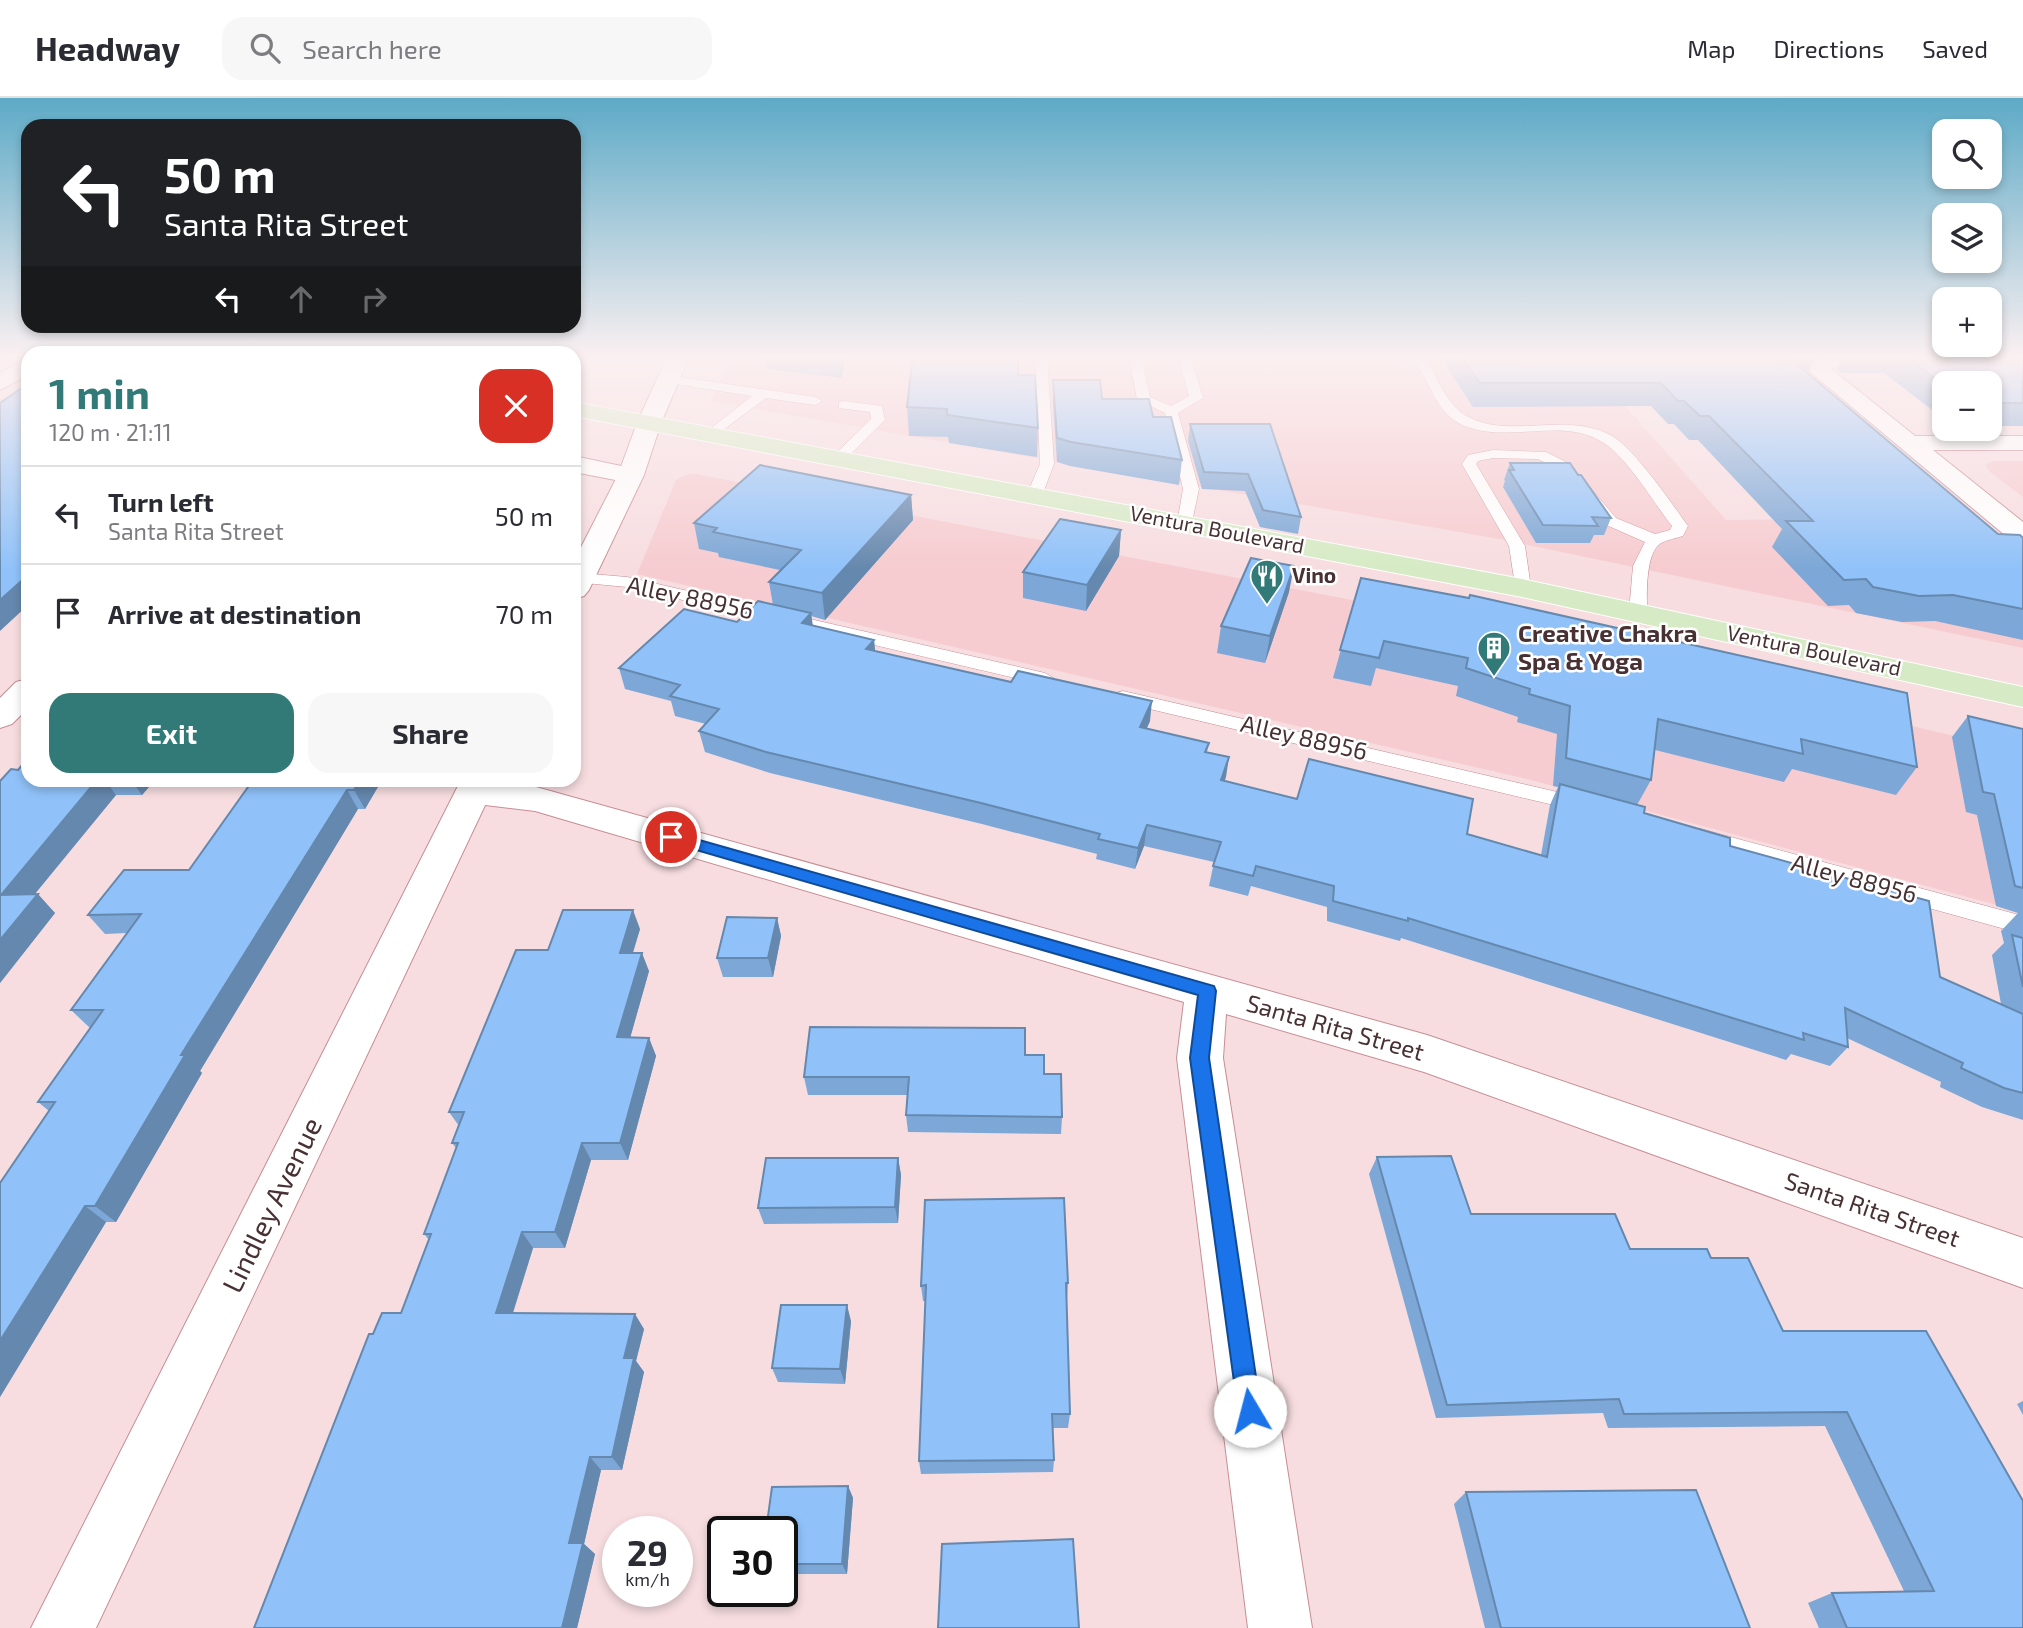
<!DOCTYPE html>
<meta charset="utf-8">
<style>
:root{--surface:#fff;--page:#f7f7f7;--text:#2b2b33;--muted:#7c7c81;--line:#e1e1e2;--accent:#317a77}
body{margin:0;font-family:"Exo 2",sans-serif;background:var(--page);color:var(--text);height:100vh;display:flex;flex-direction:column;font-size:26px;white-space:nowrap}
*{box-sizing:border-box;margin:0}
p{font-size:23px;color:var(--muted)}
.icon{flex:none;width:38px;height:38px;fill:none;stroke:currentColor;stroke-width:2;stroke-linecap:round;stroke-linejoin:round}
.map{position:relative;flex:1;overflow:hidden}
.drawer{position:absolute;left:21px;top:248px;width:560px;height:441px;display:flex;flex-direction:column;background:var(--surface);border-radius:21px;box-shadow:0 4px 10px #0003}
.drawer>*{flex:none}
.hud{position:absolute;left:21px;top:21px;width:560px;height:214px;border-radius:21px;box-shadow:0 4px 10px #0003;background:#202124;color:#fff;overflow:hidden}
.buttons{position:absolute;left:1932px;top:21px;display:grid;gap:14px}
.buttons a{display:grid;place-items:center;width:70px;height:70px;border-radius:14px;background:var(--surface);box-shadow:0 4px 10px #0003;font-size:35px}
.speed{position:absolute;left:602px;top:1418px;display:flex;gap:14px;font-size:35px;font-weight:700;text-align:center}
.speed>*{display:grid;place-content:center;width:91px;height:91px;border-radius:50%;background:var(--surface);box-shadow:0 4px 10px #0003;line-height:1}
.speed small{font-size:18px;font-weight:400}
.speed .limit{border:4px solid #111;border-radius:10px;background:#fff;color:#111}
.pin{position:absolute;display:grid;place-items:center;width:60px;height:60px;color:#fff;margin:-30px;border:4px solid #fff;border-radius:50%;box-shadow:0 2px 7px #0007}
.me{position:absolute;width:77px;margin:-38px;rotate:352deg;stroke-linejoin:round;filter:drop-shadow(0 0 5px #0008)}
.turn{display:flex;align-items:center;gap:24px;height:147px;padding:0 28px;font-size:32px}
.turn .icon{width:91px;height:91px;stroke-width:2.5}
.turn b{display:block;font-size:49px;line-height:60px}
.lanes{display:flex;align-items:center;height:66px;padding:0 28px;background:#0003;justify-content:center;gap:35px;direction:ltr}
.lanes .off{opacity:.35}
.round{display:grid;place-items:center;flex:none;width:74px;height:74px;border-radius:21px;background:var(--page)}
.headline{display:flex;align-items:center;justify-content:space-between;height:119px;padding:0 28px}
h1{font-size:42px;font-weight:700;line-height:52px;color:var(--accent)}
.action{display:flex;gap:14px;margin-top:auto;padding:14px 28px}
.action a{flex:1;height:80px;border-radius:21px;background:var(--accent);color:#fff;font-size:28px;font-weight:700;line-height:80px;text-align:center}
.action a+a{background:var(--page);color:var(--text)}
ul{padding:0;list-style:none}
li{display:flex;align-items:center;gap:21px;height:98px;padding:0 28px;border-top:2px solid var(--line)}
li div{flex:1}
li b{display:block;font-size:26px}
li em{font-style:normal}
header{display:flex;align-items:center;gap:42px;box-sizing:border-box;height:98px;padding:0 35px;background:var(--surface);border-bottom:2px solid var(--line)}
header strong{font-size:33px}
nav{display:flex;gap:38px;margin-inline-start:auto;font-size:24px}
.search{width:490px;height:63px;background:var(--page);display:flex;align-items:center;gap:18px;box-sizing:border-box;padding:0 24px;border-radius:21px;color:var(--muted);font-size:26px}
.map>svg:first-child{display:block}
.built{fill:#f6ccd0}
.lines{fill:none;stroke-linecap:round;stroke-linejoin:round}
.service-casing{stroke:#c78d94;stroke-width:1}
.minor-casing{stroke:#c78d94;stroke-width:2}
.tertiary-casing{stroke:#c78d94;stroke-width:2}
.secondary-casing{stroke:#c78d94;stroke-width:2}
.primary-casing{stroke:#fff;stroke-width:2}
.service{fill:#fff;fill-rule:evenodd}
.minor{fill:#fff;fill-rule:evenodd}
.tertiary{fill:#fff;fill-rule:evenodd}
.secondary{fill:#fff;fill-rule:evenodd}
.primary{fill:#d6ebc5;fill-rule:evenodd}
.wall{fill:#7ca7d6}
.shaded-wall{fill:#6588ae}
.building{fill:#90c2f9;stroke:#6588ae;stroke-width:2}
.route{fill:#1a73e8;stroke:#114b97;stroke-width:2}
.labels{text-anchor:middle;stroke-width:5;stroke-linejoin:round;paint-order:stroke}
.far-street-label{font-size:21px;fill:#483033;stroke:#fff}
.far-poi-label{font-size:21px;font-weight:bold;fill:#483033;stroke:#fff;text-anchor:start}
.street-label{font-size:24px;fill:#483033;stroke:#fff}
.poi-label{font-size:24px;font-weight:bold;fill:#483033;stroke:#fff;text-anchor:start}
.near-street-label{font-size:28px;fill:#483033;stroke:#fff}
</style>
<header>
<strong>Headway</strong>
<div class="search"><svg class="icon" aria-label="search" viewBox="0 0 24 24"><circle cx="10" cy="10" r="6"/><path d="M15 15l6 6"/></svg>Search here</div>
<nav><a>Map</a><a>Directions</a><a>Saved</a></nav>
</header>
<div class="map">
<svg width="2023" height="1530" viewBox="0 0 2023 1530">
<rect width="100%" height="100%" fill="#f7dde0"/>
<!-- built -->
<path class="built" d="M731,257H1580L1726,422L1956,420L2023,479V550L1499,441L711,303Z
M1993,363H2023V399L1990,374L1985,367Z
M696,376L1462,523L2023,654V814L1531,682L637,476L676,382L685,377Z"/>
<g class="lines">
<defs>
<path id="service" d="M574,257H682L684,260L678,264H574Z
M1035,257H1047L1054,366L1042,398L1034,403L1026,398L1040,366Z
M1129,257H1141L1150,299L1171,308L1189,298L1178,257H1190L1203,300L1178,315L1199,391L1191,429L1185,431L1177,426L1183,391L1165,315L1137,301Z
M1393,257H1419L1425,260C1437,278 1446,305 1465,317C1506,343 1567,312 1612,338C1634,350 1672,406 1688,428L1683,438C1676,440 1667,442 1661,445C1645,455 1647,497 1647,514L1644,518H1632L1629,514L1633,468L1645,444L1604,426L1560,372L1538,361L1493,360L1478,363L1476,366L1525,448L1531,490L1522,495L1516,494L1509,448L1462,366L1468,357L1493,352L1546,354L1570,366L1616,420L1655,436L1670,432L1672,428C1653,404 1629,362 1604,345C1561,316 1502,350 1457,324C1435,311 1431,285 1416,267C1410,260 1399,262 1393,257Z
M1868,262L1873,263V269L1812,270L1806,266L1812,262Z
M667,277L815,299L822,303L815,307L766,300L711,341L704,337L706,334L752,298L662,284V278Z
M844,303L882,308L885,322L843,364H833L831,361L833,358L871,321L870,314L839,310V304Z
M580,475L627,479L1045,575L1055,581L1045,587L627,489L574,484V476Z
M1123,593L1583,700L1591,702L1594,707L1591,712L1583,714L1116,603L1113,599L1116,595Z
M1701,731L2023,818V836L1693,745L1690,739L1693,733Z"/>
<path id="minor" d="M1790,257H1814L1915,338H2023V352H1933L2023,424V446L2013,444Z
M28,260V277L0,292V275Z
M574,358L640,372L644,377L640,382L631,385L574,374Z
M28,581V610L12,626L0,630V600L16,584Z
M473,683L536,689L1427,937L2023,1140V1190L1424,974L1226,916L1223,960L1312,1530H1248L1177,960L1184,904L535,713L460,704L455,695L460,686Z"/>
<path id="tertiary" d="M649,318L657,320L661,325L644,377L589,492L584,498L574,501V463L618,377L637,325L641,320Z
M461,682H497L96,1530H31Z"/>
<path id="secondary" d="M668,257H690L661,325L657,330H641L637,325Z"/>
<path id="primary" d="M574,304L1522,481L2023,589V609L1522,499L574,318Z"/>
</defs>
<!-- service casing -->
<use href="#service" class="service-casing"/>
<!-- minor casing -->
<use href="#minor" class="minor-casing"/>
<!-- tertiary casing -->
<use href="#tertiary" class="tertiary-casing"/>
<!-- secondary casing -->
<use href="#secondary" class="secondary-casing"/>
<!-- primary casing -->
<use href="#primary" class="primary-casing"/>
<!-- service -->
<use href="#service" class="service"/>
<!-- minor -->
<use href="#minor" class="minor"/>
<!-- tertiary -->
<use href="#tertiary" class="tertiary"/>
<!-- secondary -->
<use href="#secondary" class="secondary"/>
<!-- primary -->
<use href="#primary" class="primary"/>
</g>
<!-- wall -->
<path class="wall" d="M764,257H846L841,280L767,271Z
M1439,257H1817L1808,275L1998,436L2023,440V542L1935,523L1902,524L1856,515L1849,507L1828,508L1772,449L1782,431L1698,342H1689L1674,326H1668L1651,308L1473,309Z
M1818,257H2023V328H1990V285H1944V321L1884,275H1841L1837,272L1843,260L1821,259Z
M1018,277L1038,330L1037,359L949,345L948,339L909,338L907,309Z
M1053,282L1102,301L1153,319L1182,362L1179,387L1070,368L1057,364L1053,305Z
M1190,326L1301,419L1298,436L1260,429L1245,393L1202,391L1188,343Z
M1510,365L1611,420L1604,437H1594L1590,445H1536L1503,389L1505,383L1504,382Z
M911,397L913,422L825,522L811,518L812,527L874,542L875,553L1150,623L1146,631L1209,645L1207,654L1229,659L1224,683L1297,701L1467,736L1541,757L1550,707L1558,689L1553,688L1557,636L1517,624L1518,619L1456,598L1458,588L1376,570L1371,588L1333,580L1361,480L1917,669L1896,697L1792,671L1784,684L1655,652L1651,682L1637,707L1644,715L1730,748L1940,879L2001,906L1992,857L2004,845L2001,833L2018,815L1996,808L1977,717L1966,714L1952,639L1968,618L2023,631V1022L1982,1009L1940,989L1941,984L1847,940L1848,949L1830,968L1791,956L1786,962L1401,840L1400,843L1327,823V809L1251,788L1248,798L1209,788L1214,764L1144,748L1135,771L1096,761L1097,756L982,726L770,675L705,654L699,633L706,626L675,618L671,603L625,591L619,570L737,524L773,507L769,484L780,472L719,459L718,455L699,451L694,425Z
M1121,432L1119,458L1086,513L1023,500V474Z
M1289,494L1265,565L1217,555L1221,528Z
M28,682H155L142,697H116L35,796L55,815L0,885Z
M253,682H382L365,711H358L200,973L202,975L116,1124H106L0,1299V1085L49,1013L38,1004L90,930L71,912L127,835L105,836L88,817L189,772Z
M777,820L781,838L773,879H723L717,860Z
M640,831L633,855L649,873L630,940H649L656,958L628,1062H591L565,1150H533L513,1215L644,1231L636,1263L644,1274L622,1372H601L584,1446L595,1456L577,1530L373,1236L401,1215L429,1142L424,1136L456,1050L452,1045L459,1028L449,1014L548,852Z
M1025,957L1044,976L1062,1019L1061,1036L908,1034L906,1017L907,997H808L804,979Z
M1377,1059L1471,1116L1630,1151L1711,1160L1783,1233L2023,1530H1819L1808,1505L1832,1495L1904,1493L1825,1328L1608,1330L1603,1315L1436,1320L1369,1076Z
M898,1060L901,1077L898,1125L764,1126L758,1110Z
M1068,1185L1067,1201H1066L1070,1316L1068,1330H1053L1054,1362L1053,1374L921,1376L919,1363L926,1203H923L921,1188Z
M851,1223L845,1286L778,1284L772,1270Z
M2023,1303V1317L2017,1306Z
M848,1388L853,1400L847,1476H782V1433Z
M1466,1394L1750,1530H1485L1454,1406Z"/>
<!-- shaded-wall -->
<path class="shaded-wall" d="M838,257H846L841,280Z
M911,397L913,422L825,522L822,495Z
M1121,432L1119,458L1086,513L1087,487Z
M1294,468L1289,494L1265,565L1270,538Z
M28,477V507L0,533V502Z
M811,515L814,535L802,525Z
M874,542L876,562L866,551Z
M1152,603L1150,623L1138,650L1140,629Z
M1229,659L1226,679L1218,703L1221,682Z
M97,682H105L116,697L19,815L1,797Z
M131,682H155L142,697Z
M360,682H382L365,711L354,692Z
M347,692L358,711L200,973L202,975L116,1124L95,1108L181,957Z
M1147,727L1144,748L1135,771L1138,750Z
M38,796L55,815L0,885V842Z
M633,812L640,831L627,873L620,855Z
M777,820L781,838L773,879L768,860Z
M642,855L649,873L625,958L617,939Z
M649,940L656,958L628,1062L620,1045Z
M582,1045L591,1062L565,1150L555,1134Z
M898,1060L901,1077L898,1125L895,1109Z
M85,1108L106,1124L0,1299V1243Z
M522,1134L533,1150L508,1230L496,1215Z
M847,1207L851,1223L845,1286L840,1271Z
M635,1216L644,1231L636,1263L644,1274L622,1372L612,1359L624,1260Z
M590,1359L601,1372L584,1446L595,1456L577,1530H562L569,1445Z
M848,1388L853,1400L847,1476L842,1466Z"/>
<!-- building -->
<path class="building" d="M913,257H1018V277H1035L1038,330L947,317V311L907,309Z
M1460,257H1786L1998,436L2020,437L2023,440V511L1953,497L1919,498L1873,489L1866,481L1844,482L1786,423H1813L1709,318H1700L1684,303H1678L1661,285H1480Z
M1903,257H2023V305H1990V285H1944V287Z
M1053,282H1100L1102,301H1149L1153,319H1171L1182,362L1071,344L1057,340Z
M22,290H28V477L0,502V305Z
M1190,326H1270L1301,419L1263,412L1248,376L1204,374Z
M1510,365H1570L1578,377H1581L1611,420L1592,419L1598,428L1543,427L1509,372H1514Z
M760,367L911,397L822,495L769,484L801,452L713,434L717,430L694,425Z
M1060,421L1121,432L1087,487L1023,474Z
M1251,460L1294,468L1270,538L1221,528Z
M1361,480L1469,500L1470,497L1907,595L1917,669L1801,641L1803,656L1658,621L1651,682L1566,660L1570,608L1529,596L1530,591L1466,570L1468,560L1384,543L1379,560L1340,552Z
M758,503L811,515L802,525L874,542L866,551L1011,584L1018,573L1152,603L1140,629L1209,645L1205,654L1229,659L1221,682L1297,701L1309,661L1473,701L1467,736L1547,759L1560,686L1645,709L1644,715L1730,740V748L1929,803L1940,879L2023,916V995L2004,990L1961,970L1963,965L1845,910L1848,949L1803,935L1804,942L1408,820V823L1333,803L1334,788L1256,768L1253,778L1213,768L1221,744L1147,727L1138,750L1098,741L1100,736L981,705L766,654L699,633L719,611L670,598L680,587L619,570L684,511L737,524Z
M1968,618L2023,631V790L2015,788L1994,696L1983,694Z
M28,660V682H97L1,797L38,796L0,842V683L11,671L18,672Z
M253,682H360L354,692H347L181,957H185L95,1108H85L0,1243V1085L55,1004H38L103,912H71L141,816L88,817L124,772H189Z
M563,812H633L620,855H642L617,939L649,940L620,1045H582L555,1134H522L496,1215L635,1216L624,1260H634L612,1359H590L569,1445H583L562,1530H254L369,1236H373L382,1215H401L431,1136H424L458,1045H452L464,1014H449L516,852H548Z
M727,819L777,820L768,860H717Z
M2012,837L2023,840V889Z
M810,929L1025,930V957H1044V976H1061L1062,1019L906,1017L909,979H804Z
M1451,1058L1471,1116H1615L1630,1151H1707L1711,1160H1748L1783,1233H1926L2023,1403V1530H1847L1832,1495L1934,1493L1847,1314L1624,1316L1619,1301L1447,1307L1377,1059Z
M766,1060H898L895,1109L758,1110Z
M1064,1100L1068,1185H1066L1070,1316H1052L1054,1362L919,1363L926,1187L921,1188L925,1102Z
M781,1207H847L840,1271L772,1270Z
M848,1388L842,1466H782V1433H766L772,1389Z
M1696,1392L1750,1530H1501L1466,1394Z
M1073,1441L1079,1530H938L942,1446Z"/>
<!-- sky -->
<linearGradient id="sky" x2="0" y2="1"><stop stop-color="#5daac7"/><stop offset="0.55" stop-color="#fbf0f1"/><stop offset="1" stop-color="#fbf0f1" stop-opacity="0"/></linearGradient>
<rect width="2023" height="471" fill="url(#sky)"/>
<!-- route -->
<path class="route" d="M671,734L1214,888L1216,893L1209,960L1261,1313L1258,1321L1250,1325L1241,1321L1238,1313L1190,960L1198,897L665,743L663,739Z"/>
<!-- icons -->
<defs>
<symbol id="restaurant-pin" viewBox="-11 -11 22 30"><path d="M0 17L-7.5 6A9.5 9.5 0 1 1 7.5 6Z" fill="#317a77" stroke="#fff"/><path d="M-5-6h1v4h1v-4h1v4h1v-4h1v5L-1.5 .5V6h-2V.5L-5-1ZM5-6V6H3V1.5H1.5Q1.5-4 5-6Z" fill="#fff"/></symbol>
<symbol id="building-pin" viewBox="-11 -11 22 30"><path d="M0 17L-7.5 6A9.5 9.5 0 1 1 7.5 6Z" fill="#317a77" stroke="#fff"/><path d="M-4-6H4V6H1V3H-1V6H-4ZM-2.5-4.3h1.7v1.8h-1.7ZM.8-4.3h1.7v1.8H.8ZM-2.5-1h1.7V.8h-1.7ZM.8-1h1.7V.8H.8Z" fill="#fff"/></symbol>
</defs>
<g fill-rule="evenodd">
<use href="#restaurant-pin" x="1248" y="459" width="38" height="52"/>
<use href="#building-pin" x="1475" y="531" width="38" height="52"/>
</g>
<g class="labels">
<!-- far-street labels -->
<g class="far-street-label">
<text transform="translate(1217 432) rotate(11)" y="7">Ventura Boulevard</text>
<text transform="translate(1814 553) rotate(12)" y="7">Ventura Boulevard</text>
</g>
<!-- far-poi labels -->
<g class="far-poi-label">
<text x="1292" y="485">Vino</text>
</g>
<!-- street labels -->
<g class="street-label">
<text transform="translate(690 500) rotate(12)" y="8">Alley 88956</text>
<text transform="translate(1304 640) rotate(13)" y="8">Alley 88956</text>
<text transform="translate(1854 781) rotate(15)" y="8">Alley 88956</text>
<text transform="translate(1335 930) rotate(16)" y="8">Santa Rita Street</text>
<text transform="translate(1872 1112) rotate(19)" y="8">Santa Rita Street</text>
</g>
<!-- poi labels -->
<g class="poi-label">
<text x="1518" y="544">Creative Chakra<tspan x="1518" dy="28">Spa &amp; Yoga</tspan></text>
</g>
<!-- near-street labels -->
<g class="near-street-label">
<text transform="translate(272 1107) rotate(-64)" y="10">Lindley Avenue</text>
</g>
</g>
</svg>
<div class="buttons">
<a><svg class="icon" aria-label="search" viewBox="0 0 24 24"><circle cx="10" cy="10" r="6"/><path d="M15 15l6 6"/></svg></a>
<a><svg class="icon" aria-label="layers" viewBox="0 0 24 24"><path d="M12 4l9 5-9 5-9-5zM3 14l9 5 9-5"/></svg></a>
<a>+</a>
<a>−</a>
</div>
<div class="speed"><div>29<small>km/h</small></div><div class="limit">30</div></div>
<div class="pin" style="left:671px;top:739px;background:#d93025"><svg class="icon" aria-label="arrive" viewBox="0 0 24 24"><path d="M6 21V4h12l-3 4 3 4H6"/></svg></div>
<svg class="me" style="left:1250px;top:1313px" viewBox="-20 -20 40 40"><circle r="19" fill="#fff"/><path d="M0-13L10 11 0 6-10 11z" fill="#1a73e8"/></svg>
<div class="hud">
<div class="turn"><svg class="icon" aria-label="left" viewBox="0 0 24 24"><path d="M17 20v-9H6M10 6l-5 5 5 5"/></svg><div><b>50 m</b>Santa Rita Street</div></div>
<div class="lanes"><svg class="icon" aria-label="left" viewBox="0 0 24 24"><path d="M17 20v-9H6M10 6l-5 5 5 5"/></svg><svg class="icon off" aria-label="ahead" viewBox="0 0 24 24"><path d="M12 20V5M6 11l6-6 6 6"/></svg><svg class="icon off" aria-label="right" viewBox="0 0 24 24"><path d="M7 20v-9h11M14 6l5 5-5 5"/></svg></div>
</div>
<section class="drawer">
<div class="headline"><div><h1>1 min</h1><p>120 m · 21:11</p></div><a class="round" style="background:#d93025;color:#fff"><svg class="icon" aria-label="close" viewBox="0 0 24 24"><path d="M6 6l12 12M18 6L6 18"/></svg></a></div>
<ul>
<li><svg class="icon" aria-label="left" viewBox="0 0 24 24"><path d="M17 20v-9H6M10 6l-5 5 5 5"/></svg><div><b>Turn left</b><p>Santa Rita Street</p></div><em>50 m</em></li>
<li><svg class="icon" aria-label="arrive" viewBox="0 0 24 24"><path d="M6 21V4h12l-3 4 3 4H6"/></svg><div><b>Arrive at destination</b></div><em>70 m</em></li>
</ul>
<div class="action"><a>Exit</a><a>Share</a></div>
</section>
</div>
